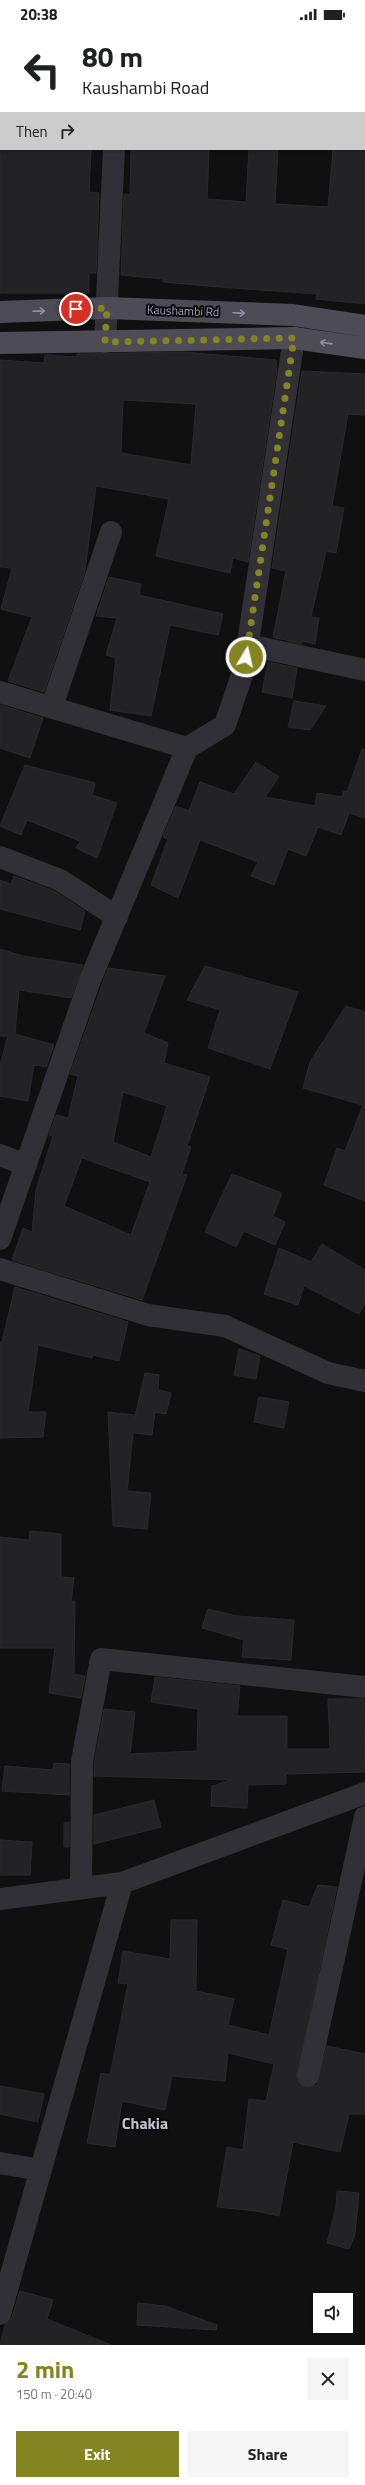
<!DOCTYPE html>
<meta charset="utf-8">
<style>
:root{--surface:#fff;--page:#f6f6f6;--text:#202124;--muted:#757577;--accent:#848520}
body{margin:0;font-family:"Titillium Web",sans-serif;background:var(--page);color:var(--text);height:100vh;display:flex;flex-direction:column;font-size:15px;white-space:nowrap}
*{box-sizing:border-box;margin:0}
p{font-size:13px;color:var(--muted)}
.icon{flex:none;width:22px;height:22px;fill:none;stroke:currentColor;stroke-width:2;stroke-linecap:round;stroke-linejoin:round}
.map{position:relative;height:2317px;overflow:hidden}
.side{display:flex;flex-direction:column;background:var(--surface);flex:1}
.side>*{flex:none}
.top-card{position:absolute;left:0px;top:0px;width:365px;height:122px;box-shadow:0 1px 3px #0004;background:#fff;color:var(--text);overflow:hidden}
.buttons{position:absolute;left:313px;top:2265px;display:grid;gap:8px}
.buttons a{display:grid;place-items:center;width:40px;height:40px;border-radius:0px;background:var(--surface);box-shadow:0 1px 3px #0004;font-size:20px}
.pin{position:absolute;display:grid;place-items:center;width:34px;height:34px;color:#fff;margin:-17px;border:2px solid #fff;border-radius:50%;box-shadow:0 1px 4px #0007}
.me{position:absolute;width:44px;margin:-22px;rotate:9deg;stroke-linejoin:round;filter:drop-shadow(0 0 3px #0008)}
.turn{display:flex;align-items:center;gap:14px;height:84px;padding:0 16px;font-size:18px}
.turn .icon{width:52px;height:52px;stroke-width:2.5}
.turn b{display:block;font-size:28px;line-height:34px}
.then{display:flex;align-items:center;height:38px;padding:0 16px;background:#0003;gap:8px;font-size:15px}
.round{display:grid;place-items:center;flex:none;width:42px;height:42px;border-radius:0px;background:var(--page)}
.overview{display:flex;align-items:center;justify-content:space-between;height:68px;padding:0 16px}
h1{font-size:24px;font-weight:700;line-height:30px;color:var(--accent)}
.action{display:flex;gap:8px;margin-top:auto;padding:8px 16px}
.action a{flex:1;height:46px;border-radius:0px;background:var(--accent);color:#fff;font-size:16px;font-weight:700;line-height:46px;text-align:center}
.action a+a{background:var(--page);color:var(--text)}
.status{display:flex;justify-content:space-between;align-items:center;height:28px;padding:0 20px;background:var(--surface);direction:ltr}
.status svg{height:11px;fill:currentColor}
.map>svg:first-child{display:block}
.building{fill:#232225;stroke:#2b292d;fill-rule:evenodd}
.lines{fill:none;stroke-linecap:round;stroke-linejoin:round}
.minor{stroke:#313037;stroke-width:22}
.major{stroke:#4d4c56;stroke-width:22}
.oneway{stroke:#8f8ea1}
.route{stroke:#848520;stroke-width:7;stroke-dasharray:0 12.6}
.labels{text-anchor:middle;stroke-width:4;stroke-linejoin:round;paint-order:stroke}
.street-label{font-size:12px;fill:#a09fb4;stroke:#0b0b0c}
.district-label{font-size:16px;font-weight:bold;fill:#c2c1cf;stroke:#0b0b0c}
</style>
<div class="status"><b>20:38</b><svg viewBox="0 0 49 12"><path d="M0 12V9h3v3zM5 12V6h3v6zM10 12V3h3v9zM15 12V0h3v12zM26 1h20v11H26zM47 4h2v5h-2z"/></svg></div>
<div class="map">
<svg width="365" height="2317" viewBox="0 0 365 2317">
<rect width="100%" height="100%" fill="#101011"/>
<!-- building -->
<path class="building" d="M0,121H91L89,164L99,165L96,245H89V265H0Z
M131,121H209L207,171L246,174L249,121H278L275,176L328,179L333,121H365V276L316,271L317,266L219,259L163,254V251L121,247L124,166L130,167Z
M183,324L276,332L277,341L248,534L233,530L230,545L156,528L169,471L96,458L85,543L44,664L8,653L32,589L1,581L12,540L0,539V332L44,335L45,327L77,329V326ZM123,372L196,376L191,437L121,425Z
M302,343L365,346V387L348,386L332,478L344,480L336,525L326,523L311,589L319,590L315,616L302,613L301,616L273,609L286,543L272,540Z
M109,549L141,556L139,567L223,586L218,607L170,597L151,688L110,682L116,630L106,627L117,590L96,588Z
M268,634L297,640L292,670L262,664Z
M294,673L326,678L310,702L288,699Z
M0,677L43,690L30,730L0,720Z
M362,721L365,722V790L349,785L341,807L318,799L306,828L288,821L274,857L251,848L258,834L200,812L178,870L151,857L168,811L163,809L176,778L189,783L200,754L234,766L256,734L279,749L265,769L315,778L317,765L342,769L344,763L347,764Z
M25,737L95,755L92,767L117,775L97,830L76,820L80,813L27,792L21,807L0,798Z
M14,848L54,863L85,883L80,902L0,881V852L11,856Z
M0,921L23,928L83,937L71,970L19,962L15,1006L54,1017L46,1039L37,1037L34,1038L28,1073L0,1068V1037L8,1008H0Z
M205,938L298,964L270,1041L208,1020L220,982L187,972Z
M108,940L165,948L144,1005L168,1015L164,1035L210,1049L187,1118L191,1119L182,1146L187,1147L142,1272L12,1232L23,1200L32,1204L36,1162L53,1108L49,1107L56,1087L68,1090L78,1048L70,1046ZM123,1064L167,1078L151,1129L113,1114ZM82,1130L150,1154L131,1207L64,1178Z
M346,978L365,984V1173L324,1157L337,1120L345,1123L363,1077L303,1060L310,1034Z
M232,1146L282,1165L273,1188L285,1194L275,1217L244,1203L236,1219L205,1204Z
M322,1216L365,1242V1274L359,1286L304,1258L298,1277L264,1266L279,1220L311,1234Z
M15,1259L128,1294L119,1333L93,1327L92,1330L38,1317L28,1384H46L43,1409L0,1410V1314H2Z
M239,1321L260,1328L256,1351L234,1347Z
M145,1345L159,1347L158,1362L171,1365L166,1386L155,1384L152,1407L133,1405L127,1463L151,1465L147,1501L113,1498L108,1384L135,1387L134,1393Z
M259,1369L289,1374L284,1400L254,1394Z
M30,1503L61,1506V1549L74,1550L71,1573H75L74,1646L85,1648L81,1670L49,1665L55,1620H0V1509L29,1512Z
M208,1581L237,1588L294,1592L291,1632L242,1629L244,1612L202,1600Z
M155,1649L240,1658L237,1688H287V1721H330L328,1671H364L365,1744L286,1746V1756L248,1757L247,1780L211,1778L212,1758L231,1752L94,1748L95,1731L104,1681L135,1684L130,1726L197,1723L198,1681L151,1674Z
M54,1735L69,1736V1767L2,1763L5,1738L53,1742Z
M154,1772L161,1799L94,1816V1787Z
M69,1794V1819H64V1795Z
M0,1812L32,1814L30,1847H0Z
M318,1857L337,1859L296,2051L305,2060L317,2057L327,2018L365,2026V2086H349L340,2124L293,2114L279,2188L256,2183L217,2179L227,2119L243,2122L249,2071L266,2073L274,2036L228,2025L225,2053L172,2048L165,2082L122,2073L115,2119L87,2115L101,2045L110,2047L128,1956L118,1955L123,1923L170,1931L171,1892H197L196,1963L234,1971L228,1997L269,2007L288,1921L271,1917L283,1872L309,1879Z
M0,2058L44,2066L38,2094L0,2086Z
M337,2163L359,2165L355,2206L349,2221L327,2215L336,2179Z
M20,2263L53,2272L47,2291L111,2317H0L5,2297L12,2289Z
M138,2275L165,2278L217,2297L216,2302L137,2297Z"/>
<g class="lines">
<!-- minor -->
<path class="minor" d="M119,1V0
M283,1V0
M105,314L114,121
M248,617L365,642
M0,664L187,720
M52,678L111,504
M0,829L60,852L117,889
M0,1127L26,1137
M0,1211L90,952L187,720L225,697L244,641L294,310
M0,1241L148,1287L225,1298L328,1345L365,1353
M81,1860L82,1733L101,1631L365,1659
M0,1871L122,1855
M308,2048L365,1789
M0,2135L41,2142
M0,2286L122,1855L365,1765"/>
<!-- major -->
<path class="major" d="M0,284L107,280L293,287L365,298
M0,315L294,310L365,320"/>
</g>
<!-- one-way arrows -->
<defs><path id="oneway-shaft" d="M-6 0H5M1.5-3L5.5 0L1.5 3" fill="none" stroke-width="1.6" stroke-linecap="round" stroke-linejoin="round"/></defs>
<g class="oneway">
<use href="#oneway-shaft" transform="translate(39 283) rotate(-2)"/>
<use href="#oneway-shaft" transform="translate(239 285) rotate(2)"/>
<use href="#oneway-shaft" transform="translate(326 315) rotate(-172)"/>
</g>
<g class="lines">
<!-- route -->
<path class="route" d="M76,281L107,280L105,314L294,310L246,629"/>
</g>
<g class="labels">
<!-- street labels -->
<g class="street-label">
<text transform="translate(183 283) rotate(2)" y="4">Kaushambi Rd</text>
</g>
<!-- district labels -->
<g class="district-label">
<text x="145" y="2101">Chakia</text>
</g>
</g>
</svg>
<div class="buttons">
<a><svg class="icon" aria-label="sound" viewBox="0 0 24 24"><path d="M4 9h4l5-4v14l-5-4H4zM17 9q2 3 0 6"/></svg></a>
</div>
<div class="pin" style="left:76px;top:281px;background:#d93025"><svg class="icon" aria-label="arrive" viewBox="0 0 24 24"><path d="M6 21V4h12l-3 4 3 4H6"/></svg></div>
<svg class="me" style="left:246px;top:629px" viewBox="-20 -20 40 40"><circle r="17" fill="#848520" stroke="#fff" stroke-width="3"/><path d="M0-11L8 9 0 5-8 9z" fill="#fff"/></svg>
<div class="top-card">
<div class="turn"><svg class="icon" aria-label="left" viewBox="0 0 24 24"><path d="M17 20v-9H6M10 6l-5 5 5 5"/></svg><div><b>80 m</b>Kaushambi Road</div></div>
<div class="then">Then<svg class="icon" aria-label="right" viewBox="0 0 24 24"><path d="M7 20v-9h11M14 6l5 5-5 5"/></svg></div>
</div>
</div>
<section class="side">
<div class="overview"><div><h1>2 min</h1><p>150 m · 20:40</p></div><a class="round"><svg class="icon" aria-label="close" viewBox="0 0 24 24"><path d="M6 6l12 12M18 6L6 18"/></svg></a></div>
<div class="action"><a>Exit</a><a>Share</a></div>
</section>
